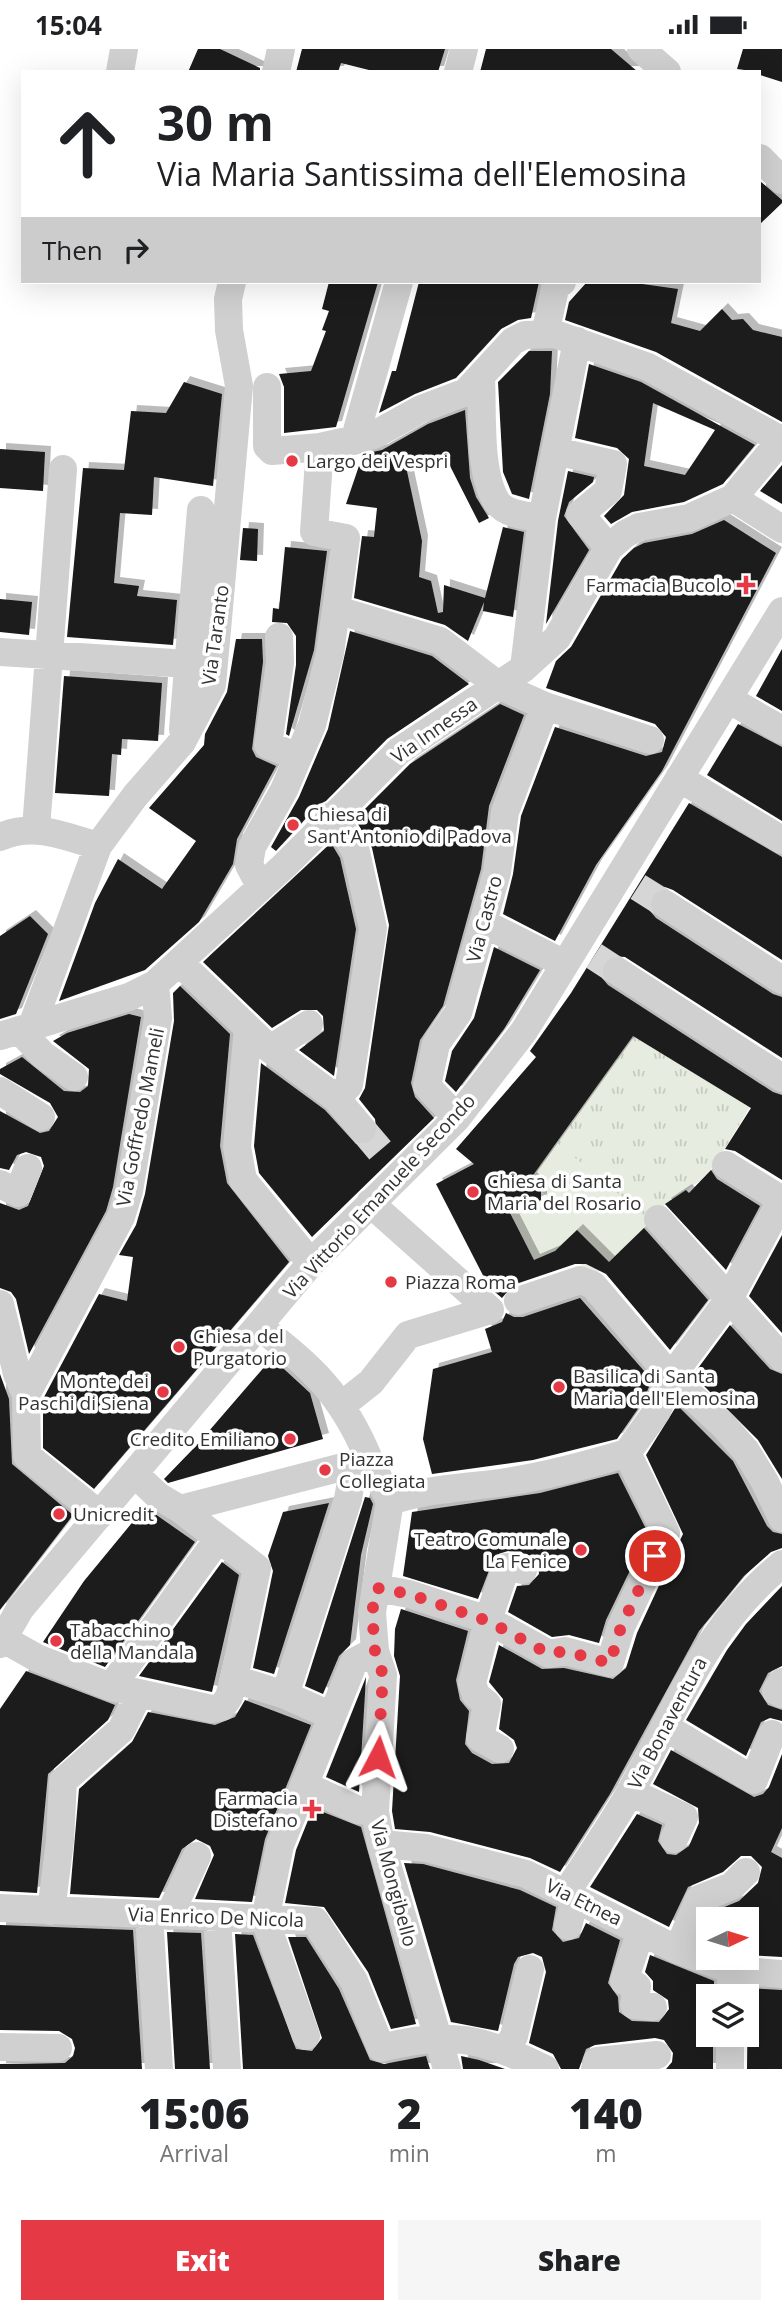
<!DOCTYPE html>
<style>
:root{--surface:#fff;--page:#f6f6f6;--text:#202124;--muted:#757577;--accent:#e63946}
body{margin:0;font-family:"Open Sans",sans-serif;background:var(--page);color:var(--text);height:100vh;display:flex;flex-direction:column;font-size:26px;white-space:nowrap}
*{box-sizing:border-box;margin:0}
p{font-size:23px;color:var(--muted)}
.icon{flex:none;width:38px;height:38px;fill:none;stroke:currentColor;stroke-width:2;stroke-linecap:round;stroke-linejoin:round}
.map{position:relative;height:2020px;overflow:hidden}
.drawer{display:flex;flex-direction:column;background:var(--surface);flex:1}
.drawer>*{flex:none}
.guide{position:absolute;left:21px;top:21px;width:740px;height:214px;border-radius:0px;box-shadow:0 7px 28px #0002;background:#fff;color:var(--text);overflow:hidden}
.needle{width:46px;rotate:86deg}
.fabs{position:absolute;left:696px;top:1858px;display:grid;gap:14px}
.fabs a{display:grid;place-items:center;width:63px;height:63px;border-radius:0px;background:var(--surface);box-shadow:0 7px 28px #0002;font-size:35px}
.pin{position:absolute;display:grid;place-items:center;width:60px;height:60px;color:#fff;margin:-30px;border:4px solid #fff;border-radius:50%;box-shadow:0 2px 7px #0007}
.me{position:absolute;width:77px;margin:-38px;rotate:4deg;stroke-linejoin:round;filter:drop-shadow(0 0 5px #0008)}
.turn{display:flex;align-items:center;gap:24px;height:147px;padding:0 21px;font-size:32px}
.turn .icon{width:91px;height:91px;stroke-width:2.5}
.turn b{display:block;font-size:49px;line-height:60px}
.then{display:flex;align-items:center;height:66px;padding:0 21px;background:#0003;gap:14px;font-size:26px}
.eta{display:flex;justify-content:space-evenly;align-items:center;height:119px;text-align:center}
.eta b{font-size:42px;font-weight:800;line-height:49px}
.cta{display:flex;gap:14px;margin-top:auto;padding:14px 21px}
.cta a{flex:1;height:80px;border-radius:0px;background:var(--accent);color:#fff;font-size:28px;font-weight:800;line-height:80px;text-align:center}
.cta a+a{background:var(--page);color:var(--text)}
.status{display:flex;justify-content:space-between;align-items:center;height:49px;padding:0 35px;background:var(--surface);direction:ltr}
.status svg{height:19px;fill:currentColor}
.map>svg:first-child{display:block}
.grass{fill:url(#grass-tufts)}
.garden{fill:#e6ecdf}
.building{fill:#1a1a1a;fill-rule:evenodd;filter:url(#shadow)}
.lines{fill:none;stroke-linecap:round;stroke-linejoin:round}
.minor-tunnel{stroke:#d6d6d6;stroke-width:28;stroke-dasharray:28 14;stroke-linecap:butt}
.minor{stroke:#d0d0d0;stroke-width:28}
.route{stroke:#e63946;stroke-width:12;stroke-dasharray:0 21.6}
.poi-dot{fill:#e63946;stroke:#fff;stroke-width:2.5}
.labels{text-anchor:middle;stroke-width:7;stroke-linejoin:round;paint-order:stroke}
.poi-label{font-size:19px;fill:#333;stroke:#fff;text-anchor:start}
.street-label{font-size:19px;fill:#333;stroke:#fff}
</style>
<div class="status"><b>15:04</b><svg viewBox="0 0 49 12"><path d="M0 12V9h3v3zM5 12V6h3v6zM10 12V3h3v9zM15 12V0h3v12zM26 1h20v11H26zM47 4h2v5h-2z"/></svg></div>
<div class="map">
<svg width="782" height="2020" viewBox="0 0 782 2020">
<defs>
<pattern id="grass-tufts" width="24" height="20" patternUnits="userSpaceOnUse" patternTransform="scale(1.75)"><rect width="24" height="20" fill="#e6ecdf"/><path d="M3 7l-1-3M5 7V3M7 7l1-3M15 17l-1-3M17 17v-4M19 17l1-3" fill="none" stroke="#c6cbc0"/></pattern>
<filter id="shadow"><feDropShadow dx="6" dy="-6" stdDeviation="0" flood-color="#0004"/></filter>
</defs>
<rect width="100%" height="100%" fill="#fff"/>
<!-- grass -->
<path class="grass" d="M633,987L750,1058L714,1117L700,1132L646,1169L557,1094Z"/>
<!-- garden -->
<path class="garden" d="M557,1094L651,1172L595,1226L579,1214L588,1192L577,1181L555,1202L534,1211L510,1164L547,1148L530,1128Z"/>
<!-- building -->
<path class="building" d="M198,0H220L260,19V23H188Z
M302,0H445L438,23H377L341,14L338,23H296Z
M486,0H611L638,23H480Z
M743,0H782V33L760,26V23L737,20Z
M760,132L782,151V154L760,175Z
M329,233H378L336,378L284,384V338L279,325L311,322L326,282L322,281L329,262L322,260Z
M419,233H539L531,269L518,271L501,280L456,329L415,345L379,364L392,322H396Z
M587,233H628L678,240L671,274L700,282L722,260L732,271L743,270L753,281L782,288V373L656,303L565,271L569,253Z
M529,302H552L550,345L529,450L512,445L503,423L498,333Z
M589,315L641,333L755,396L723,435L684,453L632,463L611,475L604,467L624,446L629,410L617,399L575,389ZM653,354L715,381L685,426L644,417Z
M184,333L222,345L213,437L154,428L152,466L120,464L114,534L139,537L137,547L177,551L173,596L67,588L83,419L124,421L131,362L166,364Z
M465,361L470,429L476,448L489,469L479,474L448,413L449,405L405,413L422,492L419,528L431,532L438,564L443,563L444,536L485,549L503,478L524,483L513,568L483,562L484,553L468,592L445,576L354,549L362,487L374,488L377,459L346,455L363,405L382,401L428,375Z
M0,400L45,403L43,442L0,439Z
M782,416V455L760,442Z
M568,422L594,428L593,433L569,453L564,467L589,501L546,575L558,472Z
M724,471L776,504L662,722L596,816L555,892L503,865L513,825L521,767L555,678L646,707L662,703L666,688L655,675L546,639L556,612L571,598L622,510L634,499L644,494L692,485Z
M243,479L258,480L257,512L240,511Z
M285,498L327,502L314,601L289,687L286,685L296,616V587L287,574L272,573L273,559L279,560Z
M0,550L32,553L29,586L0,583Z
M350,582L432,607L469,635L387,690L326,752L318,756L276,802L271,798L299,748L328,680Z
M236,590H262L263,613L252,700L256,708L276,717L237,790L233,815L199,873L145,921L59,952L95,854L118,810L162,840L196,792L149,759L204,696L205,685L227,643Z
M782,600V662L756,647Z
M64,627L162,634L158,692L122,690L121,706L112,705L109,747L55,744Z
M500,655L524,666L489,757L481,820L443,957L420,991L411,1034L415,1048L434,1069L312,1188L259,1124L254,1097L261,1014L325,1061L356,1095L366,1096L377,1086L375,1070L359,1050L365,1039L389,876L372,799L355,770L410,715Z
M738,675L782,698V772L707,726Z
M689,754L782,808V911L673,841L665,838L652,845L650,862L656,869L773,945L782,948V1009L625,908L610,907L603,912L602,929L608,936L773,1043L782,1046V1131L735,1102L725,1100L751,1059L633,987L531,1129L541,1141V1151L510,1164L534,1211L555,1202L577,1181L609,1213L644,1179L708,1251L670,1301L606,1225L586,1215H575L513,1236L502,1249L489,1238L436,1135L474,1115L456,1100L536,1008L530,1002L571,944Z
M331,794L340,809L356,880L334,1027L299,1001L324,982L323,967L317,961H301L272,979L203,913Z
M30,867L48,885L16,965L0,970V887Z
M494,898L540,921L504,980L456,1043L445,1032L452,1002L474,969Z
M180,937L230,985L220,1097L227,1134L289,1213L94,1440L43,1399V1350L99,1245L127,1252L133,1208L119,1206L136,1176L145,1145L174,972L173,944Z
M129,965L141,968L113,1138L106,1162L29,1305L16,1250L11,1243L0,1239V1154L19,1161L28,1157L44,1117L41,1108L26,1103L17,1106L9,1121L0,1119V1062L40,1084L49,1082L58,1068L50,1054L0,1025V1020L22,1008L64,1042L80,1043L88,1037L89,1020L53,992L67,984Z
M711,1121L717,1130L760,1157L726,1221L665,1155L686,1141L689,1144Z
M782,1186V1284L749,1247Z
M580,1249L652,1331L642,1354L617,1390L533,1411L432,1425L423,1390L433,1320L492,1303L485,1280L502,1273L506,1264L514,1268H523Z
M730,1276L770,1320L782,1325V1430L758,1391L693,1326Z
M272,1309L310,1344L323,1390L168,1434L164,1430L196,1397Z
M0,1325L9,1350L12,1415L73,1466L0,1561Z
M677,1356L733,1412L767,1477L773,1483L782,1485V1499L771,1503L744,1527L699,1582L610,1745L560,1823L530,1809L430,1783L395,1780L392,1762L400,1627L394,1607L395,1580L401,1560L468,1582L456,1631L460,1651L469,1662L465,1695L472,1704L492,1715L509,1714L517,1699L514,1691L499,1680L503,1650L489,1633L499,1596L542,1620L564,1619L613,1630L626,1619L637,1584L683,1485L646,1406Z
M618,1424L648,1484L606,1571L599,1594L569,1586L552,1588L508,1563L517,1537L529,1536L539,1525L538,1515L527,1505L508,1502L495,1506L478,1550L403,1527L412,1463L540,1444Z
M365,1448L370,1449L373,1455L361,1506L350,1596L339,1607L323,1645L305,1637Z
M329,1454L274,1625L253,1619L273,1522L268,1507L283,1463Z
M145,1458L195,1493L105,1618L43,1593L84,1532Z
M222,1513L239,1526L212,1643L139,1627Z
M782,1537V1617L768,1624L759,1642L768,1656L782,1661V1672L770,1669L761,1673L746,1707L686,1671L727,1601L746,1575Z
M26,1622L115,1656L108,1671L48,1725L37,1844L0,1842V1660Z
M366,1628L359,1743L326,1728Z
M245,1651L311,1676L265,1790L252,1853L195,1850L214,1806L210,1797L196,1790L182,1800L159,1849L70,1845L79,1740L132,1693L148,1663L215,1676L235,1668Z
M671,1701L754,1748L763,1745L769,1738L782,1705V1779L771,1803L782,1809V1908L747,1906V1871H709V1895L700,1891L712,1863L739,1852L758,1834L762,1818L751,1807H741L723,1823L688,1838L669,1878L590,1838L637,1765L662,1776L658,1792L667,1805L676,1806L689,1797L699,1774L698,1759L653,1735Z
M313,1759L361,1778L416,1975L391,1980L368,1923L324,1858L285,1854L296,1801Z
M404,1814L423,1815L520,1841L556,1858L552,1881L563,1893L579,1889L586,1874L620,1891L608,1934L618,1948L619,1963L632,1972L659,1973L669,1960L668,1951L653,1941V1932L645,1923L650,1906L714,1932V1948H709V1986H713V2020H666L672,2013L673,2004L664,1991L655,1989L595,1996L586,2000L579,2020H561L553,2005L529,1994L546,1923L542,1908L533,1904L518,1908L514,1915L498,1982L451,1973Z
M0,1876L133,1881L142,2020H0V2015L65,2014L73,2007L75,1999L72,1990L59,1982L0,1981Z
M167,1883L201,1884L210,2020H175Z
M235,1885L253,1886L296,2000L312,2002L322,1989L288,1888H306L339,1940L370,2011L384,2015L426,2007L430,2020H243Z
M748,1939L782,1941V2020H747Z
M461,2007L479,2011L505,2020H463Z"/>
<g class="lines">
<!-- minor-tunnel -->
<path class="minor-tunnel" d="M638,838L665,855
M594,907L617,922
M362,1080L389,1112"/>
<!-- minor -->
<path class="minor" d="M641,0L667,23
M120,23L124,0
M276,23L281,0
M458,23L464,0
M760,109L782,131
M545,285L556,235L562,233
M481,329C483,363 478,424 497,453C506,466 528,467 542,469
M267,338V397L272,402L320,398
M354,392L399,233
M555,402L613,415L608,442L580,465L609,499
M733,449L782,480
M337,561L440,592L498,636L545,657L650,691
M279,588L280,614L268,696L298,708
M0,603L189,615
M524,619L542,469L577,292
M728,650L782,681
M183,680L201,461
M679,729L782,791
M329,768L344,783L356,803L373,879L349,1036L336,1049
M36,780L63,420
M0,788C34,773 64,787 98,797
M260,837L249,816L252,798L284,741L312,676L330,604L346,489L314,483L320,398L374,386L421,360L466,343L513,292L525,286L555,285L648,318L781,391
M665,855L782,931
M483,874L565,915
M180,914L270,1000L336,1049L362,1080
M617,922L782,1029
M32,977L98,797L135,747L182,693L212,636L239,337L229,281L228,250L232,233
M248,979L237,1098L243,1131L311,1214
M19,981L43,1006L74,1028
M0,987L129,948L155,935L285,816L399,702L524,619L557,589L609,499L625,485L639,478L689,469L733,449L782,390
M270,1000L309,975
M0,1042L41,1068
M457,1069L427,1037L436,995L458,964L497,823L505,763L545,657
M726,1116L782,1151
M0,1135L18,1144L28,1119
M370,1154L490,1261
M658,1170L782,1309
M518,1252L580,1231L593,1236L671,1328L724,1377L746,1402L765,1433L782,1469
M0,1255L17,1325L26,1346L27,1407L100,1466
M26,1346L121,1168L129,1142L158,969L155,935
M342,1356L371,1333L408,1286L490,1261
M627,1404L657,1362L671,1328L729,1250L782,1151
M368,1408L390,1452C431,1439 464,1439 506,1433C547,1427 587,1416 627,1404
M135,1425L158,1447L180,1460L354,1415L368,1408C342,1346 311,1316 258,1277
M390,1452L372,1563L375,1602L383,1626L375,1763L381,1795L447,2020
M180,1460L257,1519L234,1630
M377,1539L409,1545L488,1571L549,1605L565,1602L610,1614L621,1578L666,1484L627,1404
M3,1590L37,1609L111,1638L212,1660L222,1658L229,1648L234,1630L285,1646L332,1667
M0,1595L20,1560L311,1214L457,1069L524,982L782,562
M782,1633L776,1642L782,1645
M111,1638L218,1490
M285,1646L348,1450L354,1415
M665,1678L754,1731L772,1685
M500,1700L480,1689L487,1655L476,1646L472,1634L488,1571L506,1518L523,1521
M304,1736L358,1761L375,1763
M630,1743L684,1768L674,1790
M381,1795L426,1799L526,1825L678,1901L731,1921L782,1925
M566,1844C588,1810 612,1776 632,1740C678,1656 706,1577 782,1515
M0,1859L315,1872L354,1932L381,1999C449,1981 482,1989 545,2020
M51,1862L60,1792L63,1732L121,1681L139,1644
M149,1866L159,2020
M169,1867L197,1807
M217,1869L227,2020
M568,1877L575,1849
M641,1882L624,1932L637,1937L634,1956L653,1958
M678,1901L699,1850L732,1837L746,1823
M731,1948V1921
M306,1987L265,1871L280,1796L354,1613L375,1602
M0,1998L58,1999
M506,2001L514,1987L530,1920
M595,2020L597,2012L657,2006
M730,2020V1986"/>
</g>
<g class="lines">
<!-- route -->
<path class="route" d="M378,1708L383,1626L375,1602L372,1563L377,1539L409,1545L488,1572L549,1605L565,1602L610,1614L621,1578L655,1507"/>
</g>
<!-- markers -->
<g class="poi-dot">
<circle cx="292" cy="412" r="7"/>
<path d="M742.5 525.5h7v7h7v7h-7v7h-7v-7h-7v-7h7z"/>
<circle cx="293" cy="776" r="7"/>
<circle cx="473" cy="1143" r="7"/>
<circle cx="391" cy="1233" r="7"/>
<circle cx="179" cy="1298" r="7"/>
<circle cx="559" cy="1338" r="7"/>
<circle cx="163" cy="1343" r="7"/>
<circle cx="290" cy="1390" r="7"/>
<circle cx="325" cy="1421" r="7"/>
<circle cx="59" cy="1465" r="7"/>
<circle cx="581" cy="1501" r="7"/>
<circle cx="56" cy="1592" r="7"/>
<path d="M308.5 1749.5h7v7h7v7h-7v7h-7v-7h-7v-7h7z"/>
</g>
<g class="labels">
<!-- poi labels -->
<g class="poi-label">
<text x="306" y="419">Largo dei Vespri</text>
<text x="732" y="543" text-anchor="end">Farmacia Bucolo</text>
<text x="307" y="772">Chiesa di<tspan x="307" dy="22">Sant'Antonio di Padova</tspan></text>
<text x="487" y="1139">Chiesa di Santa<tspan x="487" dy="22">Maria del Rosario</tspan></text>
<text x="405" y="1240">Piazza Roma</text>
<text x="193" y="1294">Chiesa del<tspan x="193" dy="22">Purgatorio</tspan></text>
<text x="573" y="1334">Basilica di Santa<tspan x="573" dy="22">Maria dell'Elemosina</tspan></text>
<text x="149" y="1339" text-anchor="end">Monte dei<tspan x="149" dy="22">Paschi di Siena</tspan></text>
<text x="276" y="1397" text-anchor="end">Credito Emiliano</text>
<text x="339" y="1417">Piazza<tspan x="339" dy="22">Collegiata</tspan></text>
<text x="73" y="1472">Unicredit</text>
<text x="567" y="1497" text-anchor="end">Teatro Comunale<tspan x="567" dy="22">La Fenice</tspan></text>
<text x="70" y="1588">Tabacchino<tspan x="70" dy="22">della Mandala</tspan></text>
<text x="298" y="1756" text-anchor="end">Farmacia<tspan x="298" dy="22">Distefano</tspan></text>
</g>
<!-- street labels -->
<g class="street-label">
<text transform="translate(215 586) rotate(-82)" y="7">Via Taranto</text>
<text transform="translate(434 681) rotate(-35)" y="7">Via Innessa</text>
<text transform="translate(484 870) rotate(-75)" y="7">Via Castro</text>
<text transform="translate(140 1068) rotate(-79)" y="7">Via Goffredo Mameli</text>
<text transform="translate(379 1147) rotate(-47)" y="7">Via Vittorio Emanuele Secondo</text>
<text transform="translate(667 1674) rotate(-62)" y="7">Via Bonaventura</text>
<text transform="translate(394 1834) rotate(75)" y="7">Via Mongibello</text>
<text transform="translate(584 1853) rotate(26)" y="7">Via Etnea</text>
<text transform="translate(216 1868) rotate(2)" y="7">Via Enrico De Nicola</text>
</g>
</g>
</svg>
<div class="fabs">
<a><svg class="needle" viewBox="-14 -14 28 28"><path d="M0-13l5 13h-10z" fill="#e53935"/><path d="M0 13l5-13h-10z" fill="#757577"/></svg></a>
<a><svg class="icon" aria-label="layers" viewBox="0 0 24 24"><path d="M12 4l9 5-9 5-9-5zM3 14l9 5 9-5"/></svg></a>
</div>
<div class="pin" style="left:655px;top:1507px;background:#d93025"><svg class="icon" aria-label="arrive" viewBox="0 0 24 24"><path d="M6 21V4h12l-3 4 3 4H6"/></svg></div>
<svg class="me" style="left:378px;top:1708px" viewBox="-20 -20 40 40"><path d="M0-17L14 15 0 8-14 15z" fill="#e63946" stroke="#fff" stroke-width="4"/></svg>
<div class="guide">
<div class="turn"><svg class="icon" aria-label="ahead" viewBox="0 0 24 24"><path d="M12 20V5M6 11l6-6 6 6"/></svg><div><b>30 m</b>Via Maria Santissima dell'Elemosina</div></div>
<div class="then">Then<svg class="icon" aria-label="right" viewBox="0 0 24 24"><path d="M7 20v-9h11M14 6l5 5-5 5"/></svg></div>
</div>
</div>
<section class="drawer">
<div class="eta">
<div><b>15:06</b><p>Arrival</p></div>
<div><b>2</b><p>min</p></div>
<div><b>140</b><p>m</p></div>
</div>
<div class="cta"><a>Exit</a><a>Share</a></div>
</section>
